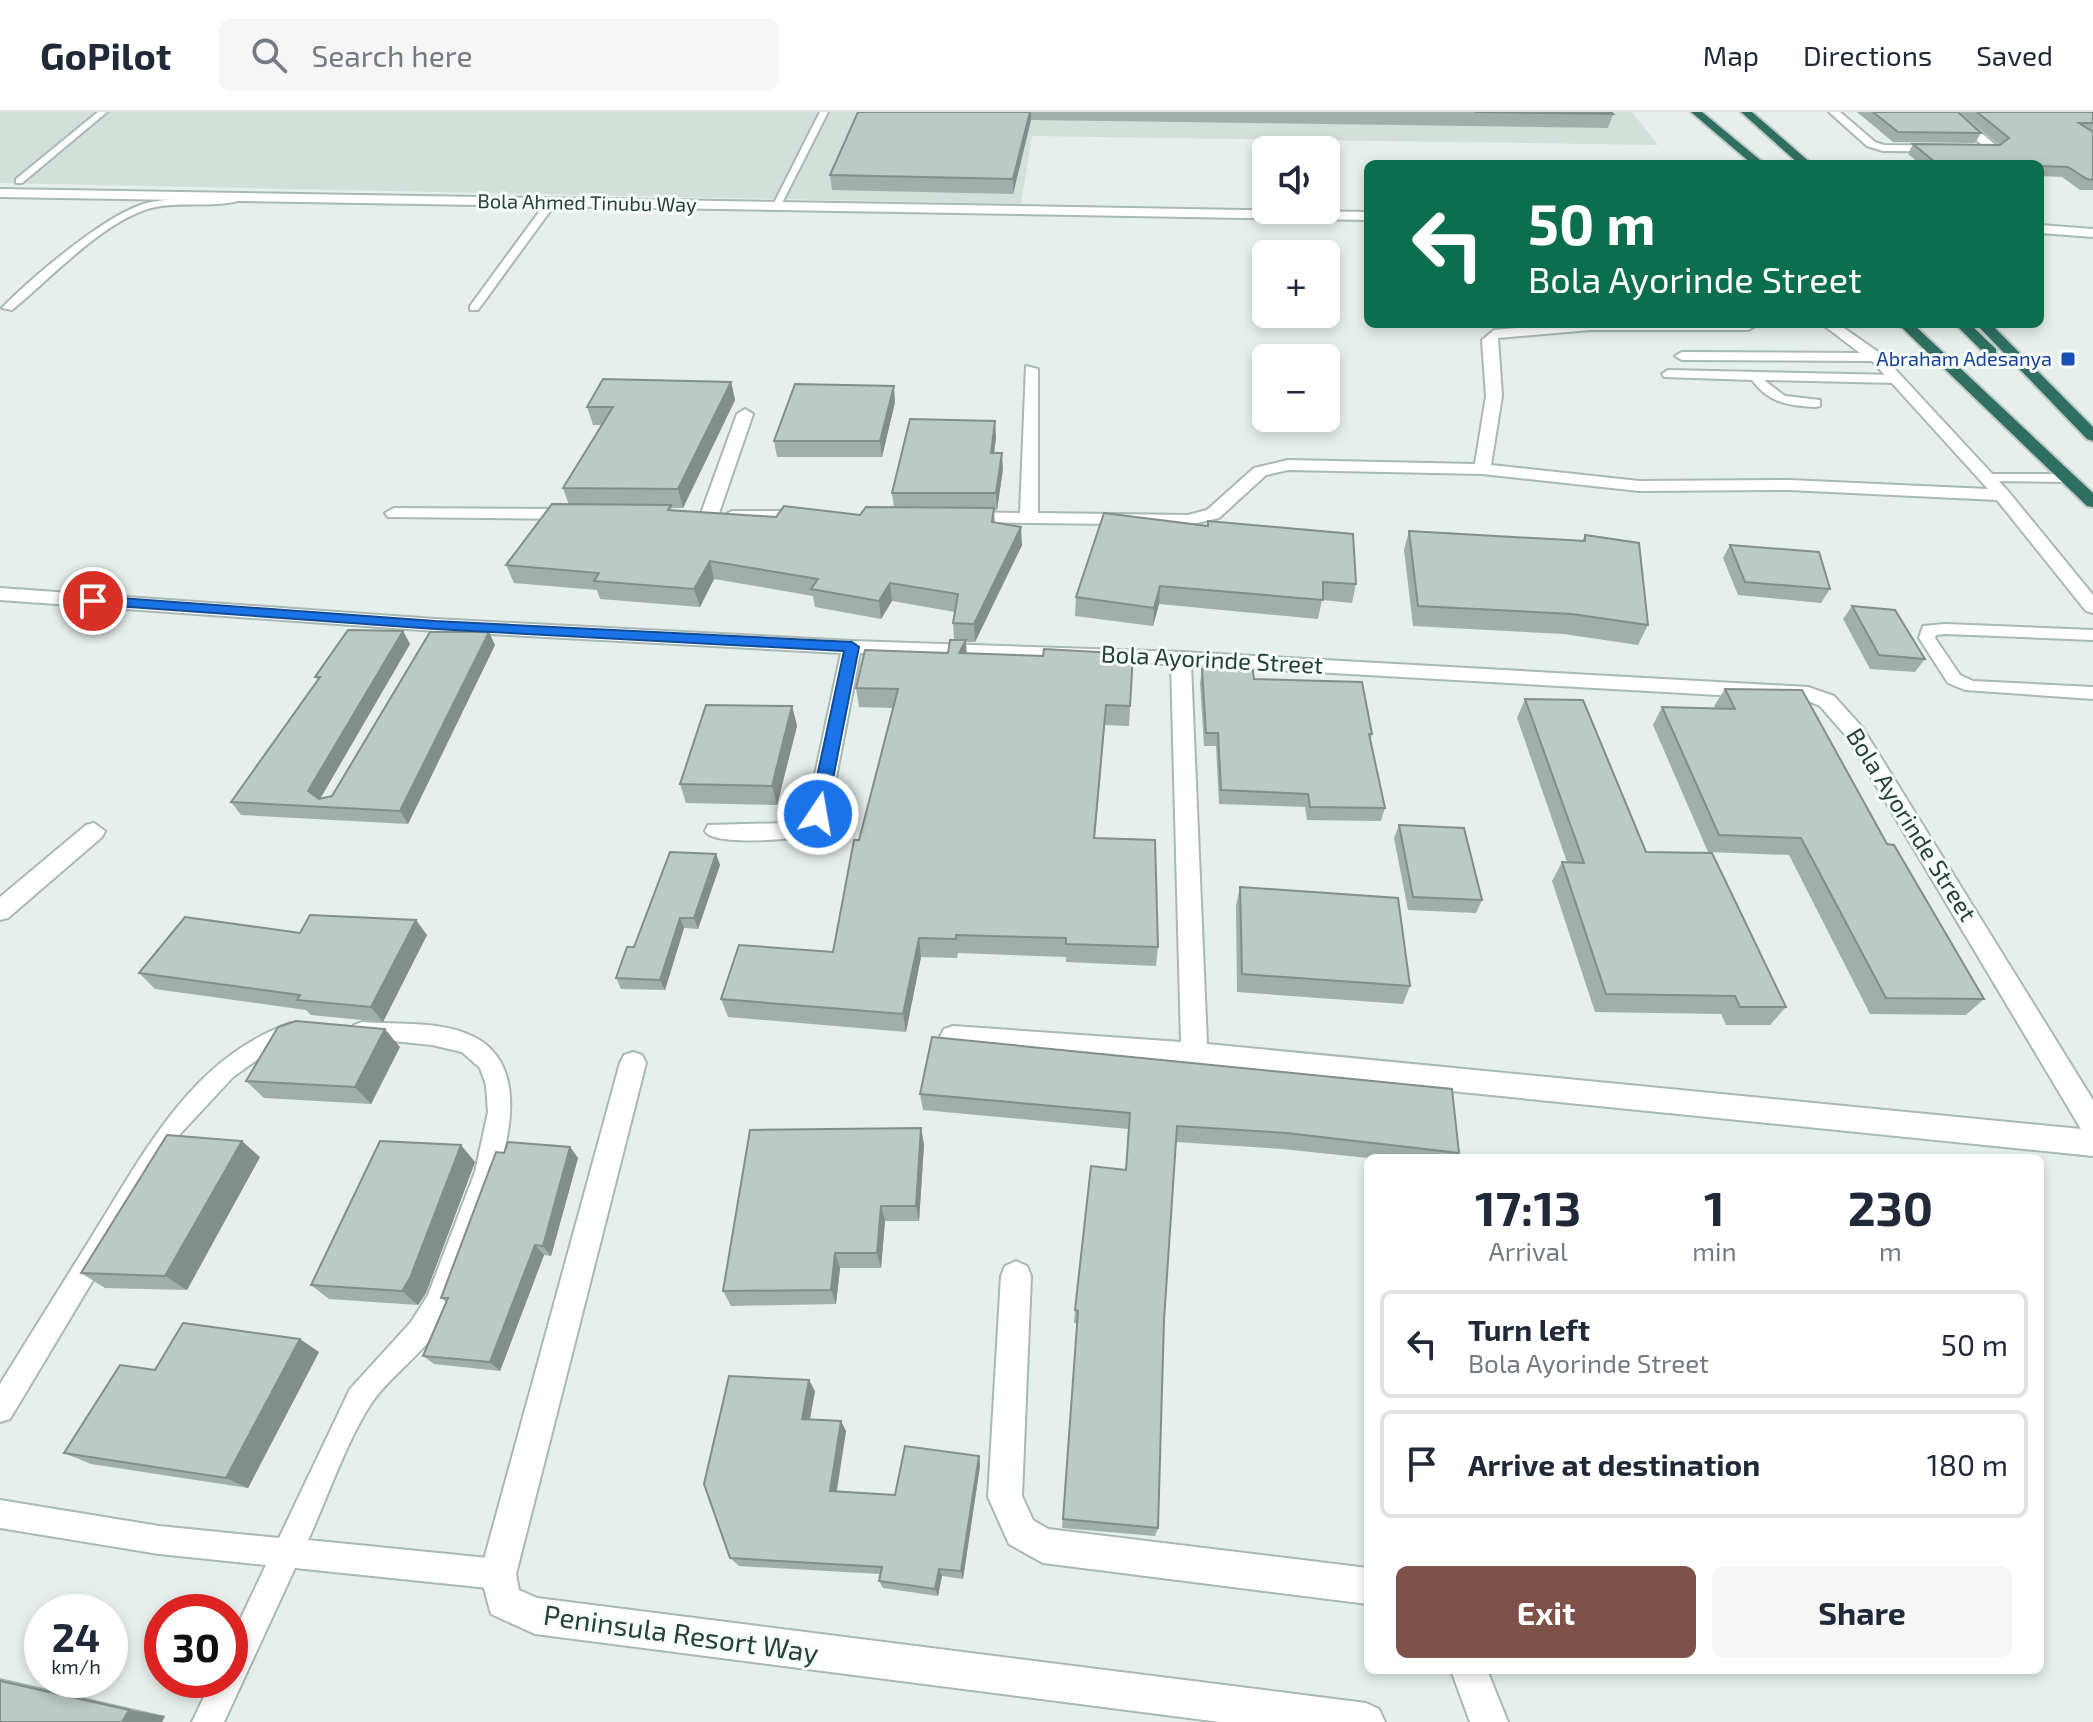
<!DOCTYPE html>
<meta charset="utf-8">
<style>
:root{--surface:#fff;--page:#f6f6f7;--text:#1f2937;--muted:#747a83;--line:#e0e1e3;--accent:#7f5249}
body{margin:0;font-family:"Exo 2",sans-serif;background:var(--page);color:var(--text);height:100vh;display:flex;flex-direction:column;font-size:30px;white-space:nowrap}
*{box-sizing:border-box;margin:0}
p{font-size:26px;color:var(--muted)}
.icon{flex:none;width:44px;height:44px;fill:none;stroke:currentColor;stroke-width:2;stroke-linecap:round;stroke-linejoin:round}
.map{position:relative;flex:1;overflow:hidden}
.side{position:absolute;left:1364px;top:1042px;width:680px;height:520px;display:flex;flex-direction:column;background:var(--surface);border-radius:12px;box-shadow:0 4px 12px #0003}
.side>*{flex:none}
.top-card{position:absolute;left:1364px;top:48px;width:680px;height:168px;border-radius:12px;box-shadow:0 4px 12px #0003;background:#0b6e4f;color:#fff;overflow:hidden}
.controls{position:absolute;left:1252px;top:24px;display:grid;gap:16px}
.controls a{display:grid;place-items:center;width:88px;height:88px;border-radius:12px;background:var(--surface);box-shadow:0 4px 12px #0003;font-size:40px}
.speed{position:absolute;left:24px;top:1482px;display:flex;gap:16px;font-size:40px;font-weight:700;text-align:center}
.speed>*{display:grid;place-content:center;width:104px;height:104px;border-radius:50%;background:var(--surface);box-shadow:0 4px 12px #0003;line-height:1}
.speed small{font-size:20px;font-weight:400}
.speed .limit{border:12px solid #d22;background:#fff;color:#111}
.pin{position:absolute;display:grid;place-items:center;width:68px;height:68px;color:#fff;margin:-34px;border:4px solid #fff;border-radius:50%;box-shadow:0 2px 8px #0007}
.me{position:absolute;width:88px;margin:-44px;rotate:12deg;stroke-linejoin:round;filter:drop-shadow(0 0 6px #0008)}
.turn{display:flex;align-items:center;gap:28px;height:168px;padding:0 32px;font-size:36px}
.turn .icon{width:104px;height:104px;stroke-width:2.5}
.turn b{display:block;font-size:56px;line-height:68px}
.eta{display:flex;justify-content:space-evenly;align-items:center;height:136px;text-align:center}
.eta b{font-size:48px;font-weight:700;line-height:56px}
.button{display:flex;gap:16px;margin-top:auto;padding:16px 32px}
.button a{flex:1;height:92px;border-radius:12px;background:var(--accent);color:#fff;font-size:32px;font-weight:700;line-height:92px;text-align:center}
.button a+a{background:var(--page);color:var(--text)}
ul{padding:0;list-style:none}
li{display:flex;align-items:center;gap:24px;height:108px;margin:0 16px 12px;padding:0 16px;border:4px solid var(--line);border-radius:12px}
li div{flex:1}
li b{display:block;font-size:30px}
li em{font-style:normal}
header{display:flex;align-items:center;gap:48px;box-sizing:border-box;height:112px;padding:0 40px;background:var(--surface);border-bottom:2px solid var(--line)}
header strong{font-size:38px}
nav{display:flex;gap:44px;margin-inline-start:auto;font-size:28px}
.search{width:560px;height:72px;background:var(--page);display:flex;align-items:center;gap:20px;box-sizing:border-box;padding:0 28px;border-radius:12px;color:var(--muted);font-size:30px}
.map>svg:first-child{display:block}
.built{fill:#d4dfda}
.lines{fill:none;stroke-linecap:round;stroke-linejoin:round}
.lane-casing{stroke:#a8b8b2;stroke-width:4}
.street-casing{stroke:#a8b8b2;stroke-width:4}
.secondary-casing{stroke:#a4bbb3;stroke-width:4}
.highway-casing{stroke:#c2cac8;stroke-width:4}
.lane{fill:#fff;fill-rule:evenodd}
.street{fill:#fff;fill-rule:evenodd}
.secondary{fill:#fff;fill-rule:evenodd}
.highway{fill:#2f6f62;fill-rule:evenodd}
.wall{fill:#a1aea9}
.shaded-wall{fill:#838d89}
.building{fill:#bbcac4;stroke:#838d89;stroke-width:2}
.route{fill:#1a73e8;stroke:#114b97;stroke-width:2}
.transit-dot{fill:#1a4fb4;stroke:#f7fbf9;stroke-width:3}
.labels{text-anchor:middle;stroke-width:6;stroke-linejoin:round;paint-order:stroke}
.far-street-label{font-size:20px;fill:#24423a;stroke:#f7fbf9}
.far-transit-label{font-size:20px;fill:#164399;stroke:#f7fbf9;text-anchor:end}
.street-label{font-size:24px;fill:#24423a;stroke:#f7fbf9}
.near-street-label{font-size:28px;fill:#24423a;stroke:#f7fbf9}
</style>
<header>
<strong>GoPilot</strong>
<div class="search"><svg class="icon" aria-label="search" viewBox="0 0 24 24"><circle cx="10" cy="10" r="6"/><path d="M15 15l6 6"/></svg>Search here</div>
<nav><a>Map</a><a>Directions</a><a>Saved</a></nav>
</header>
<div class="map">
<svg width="2093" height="1610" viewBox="0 0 2093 1610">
<rect width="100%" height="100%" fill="#e6efeb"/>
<!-- built -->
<path class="built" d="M0,0H1632L1658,33L1032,24L1021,92L0,71Z"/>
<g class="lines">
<defs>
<path id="lane" d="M98,0H107L22,71H16V67Z
M820,0H828L781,93L772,95Z
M245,81L248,86C216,98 183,88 151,96C103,109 50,167 12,198L2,196C31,166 107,101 147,91C179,83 212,91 245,81Z
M547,89L556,91L478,198H470V194Z
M1668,258L1896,263L1902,267L1896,271L1764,268L1785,284L1820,288V294L1815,295C1788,294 1768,290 1752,268L1664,265L1662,262Z
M1986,362H2068L2075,366L2068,370L1981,369L1979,366Z
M1945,512L2093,518V528L1945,522L1936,523L1935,526L1960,563L1973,569L2093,575V587L1965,578L1948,571L1919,526L1923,514Z
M362,910C398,913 443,908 476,926C545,964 492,1080 471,1133C461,1161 454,1193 437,1218C418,1247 387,1266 369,1295C345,1333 327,1387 308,1428L498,1447L508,1452L513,1462L508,1472L498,1477L295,1456L224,1610H192L212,1568H230V1529L266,1453L159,1442L0,1416V1388L159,1414L279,1426L350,1277L411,1210L428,1183L475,1060L488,1000L486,973L480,956L462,940L432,933L354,925L351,919L354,913Z
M291,911L299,914L302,920L299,926L265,942L233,965L181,1021L10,1307L0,1310V1272C32,1220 65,1168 97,1116C148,1034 194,945 291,911Z"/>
<path id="street" d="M1829,0H1840L1875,30L1884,33L1983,34L1946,0H1957L2000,37L1994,40L1883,39L1867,34Z
M0,77L1368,100V108L0,85Z
M1563,212L1755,214L1748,218H1590L1498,226L1502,284L1491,353L1639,369L1789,368L1988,377L1872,249L1682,248L1675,244L1682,240L1860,241L1822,212H1838L1881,242L2008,379L2093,483V501L2086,499L1997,388L1789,378L1639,379L1482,362L1288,358L1266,363L1219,406L1188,413L964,410L955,405L964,400L1020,401L1026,254L1038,257V401L1188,403L1207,398L1254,356L1288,348L1475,352L1486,284L1482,228L1494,218Z
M745,297L753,302L718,404L709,409L703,408L700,404L737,302Z
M394,396L575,397L584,402L575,407L388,405L385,401Z
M732,399H807L816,404L807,409L726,408L723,404Z
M0,476L435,507L852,529L1181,540L1808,575L1834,584L1862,615L2093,988V1044L1194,953L944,933L940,925L944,917L953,914L1181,930L1171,552L860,541L829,702L816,722C798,727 714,735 705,719L708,713L789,711L801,709L807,700L841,541L435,519L0,488ZM1191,553L1806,588L1820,594L1847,625L2081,1017L1207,932Z
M94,711L105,719L102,725L8,806L0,808V785L86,713Z
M633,940L642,943L646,951L516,1462L519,1478L537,1486L1366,1591L1379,1597L1385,1610H1220L535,1522L491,1502L480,1462L620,951L624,943Z
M1016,1149L1027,1154L1031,1164L1022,1384L1033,1408L1048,1417L1368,1456V1492L1043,1451L1009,1432L988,1385L1001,1164L1005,1154Z
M1451,1558H1487L1508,1610H1470Z"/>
<path id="secondary" d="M2040,113L2093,117V125L2040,121Z"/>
<path id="highway" d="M1691,0H1702L1765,52H1752Z
M1741,0H1752L1812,52H1799Z
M1898,212H1913L2093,381V395L2087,394Z
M1955,212H1970L1996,237V243H1986Z
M1976,212H1991L2093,315V329L2087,327Z"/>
</defs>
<!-- lane casing -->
<use href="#lane" class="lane-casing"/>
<!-- street casing -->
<use href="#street" class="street-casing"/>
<!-- secondary casing -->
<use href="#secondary" class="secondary-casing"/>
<!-- highway casing -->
<use href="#highway" class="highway-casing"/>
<!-- lane -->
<use href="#lane" class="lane"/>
<!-- street -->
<use href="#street" class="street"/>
<!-- secondary -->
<use href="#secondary" class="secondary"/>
<!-- highway -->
<use href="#highway" class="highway"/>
</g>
<!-- wall -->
<path class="wall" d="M858,0H1611L1613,2L1608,16L1031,8L1013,82L832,78L830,63Z
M1857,0H1958L1981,21L1975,31L1893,30Z
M1960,0H2093V78H2080L2062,65L2040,64V52H1920L1908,42L1913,32L1999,33Z
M731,270L735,288L683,396H671L672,398L776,405L860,403L894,395L892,381L996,325L994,341L1003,357L997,398H994L995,411L1022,433L975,530H966V541L1043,544L1133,542L1129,614L1105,613L1095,726L1158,835L1156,854L1066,850V845L958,841L957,846L921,845L906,920L728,905L721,887L833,840L859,728L893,596L859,595L856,576L948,541L954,528L953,511L955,500L892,489L881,507L815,495L813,484L714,467L700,495L600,487L597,478L514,471L506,453L569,393L563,376L602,313H593L587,295Z
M895,290L882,345H777L774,329Z
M1104,401L1356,472L1352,491L1322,488L1318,507L1159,492L1153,514L1075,504L1076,485Z
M1409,419L1582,429L1585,423L1648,513L1638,533L1564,522L1413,514L1404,438Z
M1730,433L1830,477L1821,491L1738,483L1723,446Z
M1852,494L1925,547L1915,560L1870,557L1843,507Z
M403,519L410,532L320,687L332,684L495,533L408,712L241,703L231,690L318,569L315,565Z
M1202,557L1254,567L1372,622L1370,630L1385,696L1381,709L1307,708L1305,695L1219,692L1216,634H1204L1200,571Z
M1725,577L1887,732L1984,887L1966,903L1870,902L1789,743L1708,740L1653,613L1662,595L1715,596L1714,594Z
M1525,587L1646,740L1786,895L1770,913H1726L1721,902L1595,900L1552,769L1562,750H1567L1517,606Z
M792,594L797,614L777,693L686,691L680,672Z
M1399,713L1482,788L1476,801L1408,798L1394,726Z
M716,742L720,753L698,817L684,816L665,878L621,877L616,866L634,835Z
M1240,775L1410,874L1403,892L1237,880L1236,794Z
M300,821L427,823L383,910L311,903L306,898L155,877L139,861Z
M932,925L1459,1041L1456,1046H1368L1282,1037L1176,1030L1164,1208L1158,1416L1155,1424L1062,1416L1077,1211H1074L1075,1198L1126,1058L1128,1017L923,998L920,982Z
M400,935L371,992L264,986L246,969Z
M921,1016L924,1033L919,1109H885L881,1156H840L836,1192L731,1194L723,1179Z
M570,1035L578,1046L551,1144L544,1143L500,1259L434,1252L423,1244L446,1190L441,1186L504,1041Z
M260,1045L187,1178L105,1176L81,1161Z
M475,1050L426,1181L418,1193L329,1187L311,1173Z
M319,1240L248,1376L91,1352L64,1341L155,1258Z
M815,1279L810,1307L846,1319L837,1379L895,1383L979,1344L980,1354L963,1467L942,1464L938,1484L883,1476L879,1469L880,1462L739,1454L730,1446Z
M0,1566L165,1604L162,1610H0Z"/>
<!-- shaded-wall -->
<path class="shaded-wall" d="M1030,0H1031V8L1013,82V67Z
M731,270L735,288L683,396L678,377Z
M894,274L895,290L882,345L880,329Z
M995,309L996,325L992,357L991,341Z
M1002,341L1003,357L997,398L996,381Z
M1021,415L1022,433L975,530L974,512Z
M710,449L714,467L700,495L694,477Z
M890,471L892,489L881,507L879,489Z
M1160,474L1159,492L1153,514L1154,496Z
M403,519L410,532L317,692L308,679Z
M489,520L495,533L408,712L400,699Z
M966,528L967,548L959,541Z
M792,594L797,614L777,693L772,674Z
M716,742L720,753L698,817L694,806Z
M680,806L684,816L665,878L660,868Z
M416,808L427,823L383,910L371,895Z
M919,826L921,845L906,920L903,902Z
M385,917L400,935L371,992L355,975Z
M921,1016L924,1033L919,1109L916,1094Z
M242,1029L260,1045L187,1178L165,1164Z
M461,1033L475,1050L426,1181L418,1193L402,1179Z
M570,1035L578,1046L551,1144L543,1134Z
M881,1094L885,1109L881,1156L877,1141Z
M535,1133L544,1143L500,1259L490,1250Z
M835,1141L840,1156L836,1192L831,1178Z
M300,1227L319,1240L248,1376L226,1366Z
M809,1268L815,1279L808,1317L802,1307Z
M841,1309L846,1319L835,1388L830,1379Z
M979,1344L980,1354L963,1467L961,1459Z
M939,1457L942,1464L938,1484L935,1477Z
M129,1598L165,1604L162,1610H122Z"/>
<!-- building -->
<path class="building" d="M858,0H1030L1013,67L830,63Z
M1475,0H1611L1613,2Z
M1873,0H1958L1981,21L1898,20Z
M1977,0H2093V11H2079L2093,20V68L2087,67L2068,55L2040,54V52L1936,51L1913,32L2000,33L2009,26Z
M603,267L731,270L678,377L563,376L613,295H587Z
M795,272L894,274L880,329H774Z
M910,307L995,309L991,341H1002L996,381H892Z
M552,392L671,393L668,398L776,405L784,394L860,403L866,395L994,396L992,410L1021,415L974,512L953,511L958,482L890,471L879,489L811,477L818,467L710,449L694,477L594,469L599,461L506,453Z
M1104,401L1208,414V409L1353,422L1356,472L1323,470V488L1160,474L1154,496L1076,485Z
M1409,419L1585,429V423L1639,431L1648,513L1572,502L1418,494Z
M1730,433L1819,440L1830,477L1745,470Z
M1852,494L1895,498L1925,547L1879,543Z
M348,518L403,519L308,679L319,687L332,684L430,520H489L400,699L231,690L320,565H315Z
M950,528H966L959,541L1043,544L1044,537L1133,542L1130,594L1106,593L1094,726L1155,728L1158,835L1066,832V826L956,823V827L919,826L903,902L721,887L739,833L833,840L854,728H859L898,577L856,576L865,538L948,541Z
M1202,557L1253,559L1254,567L1362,570L1372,622H1369L1385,696L1310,695L1308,682L1221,678L1218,621H1206Z
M1725,577L1802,578L1887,732L1894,733L1984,887L1886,886L1801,726L1719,723L1662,595L1735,597Z
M1525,587L1583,588L1646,740L1712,741L1786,895H1740L1735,884L1606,882L1562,750L1584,751Z
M706,593L792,594L772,674L680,672Z
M1399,713L1464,716L1482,788L1413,785Z
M670,740L716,742L694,806H680L660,868L616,866L627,835H634Z
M1240,775L1398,786L1410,874L1242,862Z
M310,803L416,808L371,895L297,888L300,883L139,861L185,805L300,821Z
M296,909L385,917L355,975L246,969L278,915Z
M932,925L1452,977L1459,1041L1287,1021L1177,1014L1164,1208L1158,1416L1063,1407L1078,1199L1075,1198L1091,1054L1126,1058L1130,1001L920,982Z
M921,1016L916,1094H881L877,1141H835L831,1178L723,1179L750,1018Z
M167,1023L242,1029L165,1164L81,1161Z
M380,1029L461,1033L410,1166L402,1179L311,1173Z
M508,1030L570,1035L543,1134L535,1133L490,1250L423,1244L448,1186H441L496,1040L504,1041Z
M183,1211L300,1227L226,1366L64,1341L120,1253L155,1258Z
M729,1264L809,1268L802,1307L841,1309L830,1379L895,1383L905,1334L979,1344L961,1459L939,1457L935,1477L879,1469L882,1455L730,1446L704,1372Z
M0,1569L129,1598L122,1610H0Z"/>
<!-- route -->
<path class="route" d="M93,484L435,509L852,530L859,535L826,702L818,708L809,702L844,539L435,517L88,492L86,489Z"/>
<!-- markers -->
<rect class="transit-dot" x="2060" y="239" width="16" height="16" rx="4"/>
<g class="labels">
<!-- far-street labels -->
<g class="far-street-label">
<text transform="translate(587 91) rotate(1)" y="7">Bola Ahmed Tinubu Way</text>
</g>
<!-- far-transit labels -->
<g class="far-transit-label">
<text x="2052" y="254">Abraham Adesanya</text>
</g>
<!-- street labels -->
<g class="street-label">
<text transform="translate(1212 548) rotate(3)" y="8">Bola Ayorinde Street</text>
<text transform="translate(1911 713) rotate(58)" y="8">Bola Ayorinde Street</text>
</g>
<!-- near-street labels -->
<g class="near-street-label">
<text transform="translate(681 1522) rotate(8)" y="10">Peninsula Resort Way</text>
</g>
</g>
</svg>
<div class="controls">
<a><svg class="icon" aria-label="sound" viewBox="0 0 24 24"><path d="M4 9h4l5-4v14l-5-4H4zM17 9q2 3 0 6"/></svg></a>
<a>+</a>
<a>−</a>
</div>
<div class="speed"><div>24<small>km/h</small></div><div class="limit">30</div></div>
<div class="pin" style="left:93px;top:489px;background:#d93025"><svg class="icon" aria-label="arrive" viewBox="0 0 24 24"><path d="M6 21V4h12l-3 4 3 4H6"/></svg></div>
<svg class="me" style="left:818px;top:702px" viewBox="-20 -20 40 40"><circle r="17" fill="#1a73e8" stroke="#fff" stroke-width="3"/><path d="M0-11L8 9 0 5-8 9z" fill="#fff"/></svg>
<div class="top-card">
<div class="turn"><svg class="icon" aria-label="left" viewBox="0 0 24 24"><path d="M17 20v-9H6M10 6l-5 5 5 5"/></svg><div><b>50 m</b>Bola Ayorinde Street</div></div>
</div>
<section class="side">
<div class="eta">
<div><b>17:13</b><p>Arrival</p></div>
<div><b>1</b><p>min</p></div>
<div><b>230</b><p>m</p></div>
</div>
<ul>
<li><svg class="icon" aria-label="left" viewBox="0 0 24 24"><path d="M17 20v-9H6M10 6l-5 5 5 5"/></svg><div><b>Turn left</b><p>Bola Ayorinde Street</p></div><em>50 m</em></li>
<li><svg class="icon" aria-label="arrive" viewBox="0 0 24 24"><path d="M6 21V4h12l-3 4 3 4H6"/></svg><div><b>Arrive at destination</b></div><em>180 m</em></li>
</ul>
<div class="button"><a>Exit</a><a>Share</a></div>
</section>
</div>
